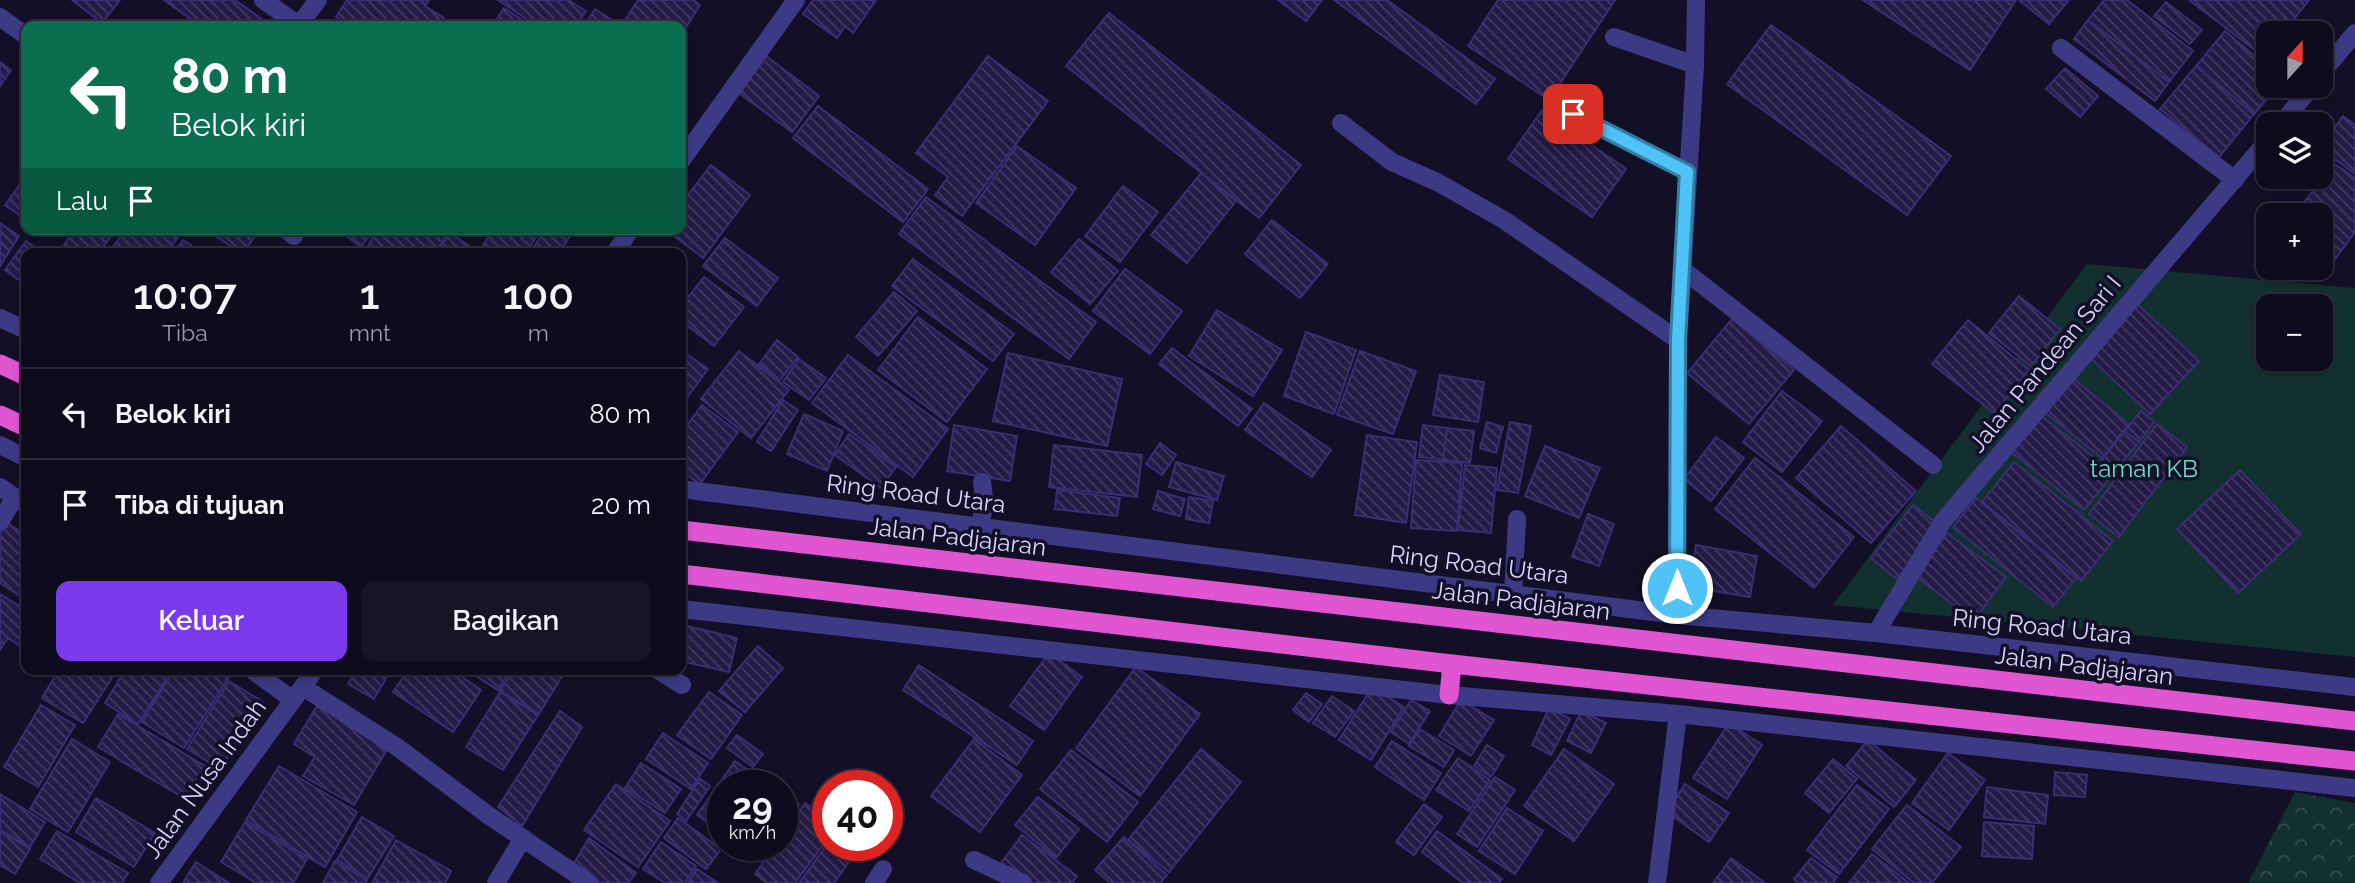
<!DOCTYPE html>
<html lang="id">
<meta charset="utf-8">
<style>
:root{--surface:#0e0b1c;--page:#171425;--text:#f1f3f6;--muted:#9b9ba3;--line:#2e2b3b;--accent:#7c3aed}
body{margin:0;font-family:Raleway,sans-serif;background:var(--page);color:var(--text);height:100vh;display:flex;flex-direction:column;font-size:26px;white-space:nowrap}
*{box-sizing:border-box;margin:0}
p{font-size:23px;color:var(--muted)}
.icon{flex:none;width:38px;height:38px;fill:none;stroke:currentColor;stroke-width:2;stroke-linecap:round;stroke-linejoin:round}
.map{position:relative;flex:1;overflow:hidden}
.panel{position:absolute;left:21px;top:248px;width:665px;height:427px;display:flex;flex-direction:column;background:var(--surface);border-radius:14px;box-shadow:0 4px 10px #0003,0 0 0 2px var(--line)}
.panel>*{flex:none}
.hud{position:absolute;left:21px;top:21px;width:665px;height:214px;border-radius:14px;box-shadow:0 4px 10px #0003,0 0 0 2px var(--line);background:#0b6e4f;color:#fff;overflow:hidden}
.needle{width:46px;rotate:21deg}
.tools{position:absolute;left:2256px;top:21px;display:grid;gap:14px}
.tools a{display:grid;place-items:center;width:77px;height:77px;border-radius:14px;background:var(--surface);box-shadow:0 4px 10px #0003,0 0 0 2px var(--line);font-size:35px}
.speed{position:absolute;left:707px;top:770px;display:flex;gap:14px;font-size:35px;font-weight:700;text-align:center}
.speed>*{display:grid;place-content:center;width:91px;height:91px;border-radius:50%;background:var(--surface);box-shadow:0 4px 10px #0003,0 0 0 2px var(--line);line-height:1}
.speed small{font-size:18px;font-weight:400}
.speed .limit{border:10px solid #d22;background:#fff;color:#111}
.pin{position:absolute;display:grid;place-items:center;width:60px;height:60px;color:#fff;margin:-30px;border-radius:14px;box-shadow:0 4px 10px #0006}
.me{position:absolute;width:77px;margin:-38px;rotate:0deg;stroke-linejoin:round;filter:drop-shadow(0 0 5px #0008)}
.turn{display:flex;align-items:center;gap:24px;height:147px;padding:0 35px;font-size:32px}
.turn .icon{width:91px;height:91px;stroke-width:2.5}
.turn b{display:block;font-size:49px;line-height:60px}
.then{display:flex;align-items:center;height:66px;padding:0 35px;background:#0003;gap:14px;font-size:26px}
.eta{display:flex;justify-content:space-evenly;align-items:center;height:119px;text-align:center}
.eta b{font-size:42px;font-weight:600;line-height:49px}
.primary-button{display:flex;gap:14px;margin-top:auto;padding:14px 35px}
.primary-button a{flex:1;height:80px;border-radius:14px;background:var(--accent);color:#fff;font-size:28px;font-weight:600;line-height:80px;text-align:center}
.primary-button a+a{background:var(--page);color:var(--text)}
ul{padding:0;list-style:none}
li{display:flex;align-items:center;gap:21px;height:91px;padding:0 35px;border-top:2px solid var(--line)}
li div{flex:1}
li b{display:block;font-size:26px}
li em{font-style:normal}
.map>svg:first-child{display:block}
.forest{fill:url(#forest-crowns)}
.green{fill:#12302f;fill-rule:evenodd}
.building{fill:url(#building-back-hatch);stroke:#3b2d73;stroke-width:2}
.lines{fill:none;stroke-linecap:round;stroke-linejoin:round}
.service{stroke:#3d3a85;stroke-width:18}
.minor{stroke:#3d3a85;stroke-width:18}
.tertiary{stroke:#3d3a85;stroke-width:18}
.trunk{stroke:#e055d1;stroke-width:19}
.route-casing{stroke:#337fa1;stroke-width:18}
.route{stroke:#4fc3f7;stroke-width:12}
.labels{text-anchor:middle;stroke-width:7;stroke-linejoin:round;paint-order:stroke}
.street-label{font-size:24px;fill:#d9d4ff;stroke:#130f26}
.park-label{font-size:24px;fill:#5fe0c0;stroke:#130f26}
</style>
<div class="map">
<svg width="2355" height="883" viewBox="0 0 2355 883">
<defs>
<pattern id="forest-crowns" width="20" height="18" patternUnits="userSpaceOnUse" patternTransform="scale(1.75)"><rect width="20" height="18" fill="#12302f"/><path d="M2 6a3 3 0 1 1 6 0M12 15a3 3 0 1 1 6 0" fill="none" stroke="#344d4e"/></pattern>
<pattern id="building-back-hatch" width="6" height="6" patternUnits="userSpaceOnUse" patternTransform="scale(1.75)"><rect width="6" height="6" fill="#241b47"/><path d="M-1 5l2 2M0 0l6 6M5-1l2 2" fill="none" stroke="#433b63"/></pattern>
</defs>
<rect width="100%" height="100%" fill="#130f26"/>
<!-- forest -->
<path class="forest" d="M2295,792L2355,803V883H2248Z"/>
<!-- green -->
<path class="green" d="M2087,264L2355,288V657L1833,605ZM2268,306H2320V359H2268Z"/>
<!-- building -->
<path class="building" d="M72,0H120L102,23Z
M164,0H235L263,20L258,26H200Z
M347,0H429L425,6L444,18L440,26H352L336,17Z
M498,0H568L586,11L576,26H537Z
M638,0H693L700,5L681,35V26H631L624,22Z
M813,0H876L853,33L845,26L837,38L803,14Z
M1278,0H1322L1306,21Z
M1334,0H1387L1495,79L1476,104Z
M1498,0H1615L1549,100L1468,46Z
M1863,0H2016L1970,70Z
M2022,0H2069L2049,24L2020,1Z
M2104,0H2127L2193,51L2169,82L2088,20Z
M2189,0H2309L2283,33H2268V52L2264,57Z
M2166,2L2202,30L2190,44L2154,16Z
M504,8L532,26H492Z
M595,9L621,26H584Z
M1109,13L1301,165L1259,218L1066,66Z
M2088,20L2169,82L2155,101L2074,39Z
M1771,25L1951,156L1907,215L1727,84Z
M2225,31L2268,67V86H2278L2254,114L2196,66Z
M766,56L819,96L792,132L739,93Z
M988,56L1048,101L962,216L935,195L948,177L916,153Z
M0,62L11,70L0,86Z
M2196,66L2254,114L2219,157L2160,109Z
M2065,68L2098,96L2080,117L2046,89Z
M818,106L928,189L903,222L793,138Z
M1542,110L1626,169L1592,217L1508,159Z
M2343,116L2355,125V174L2320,148Z
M1017,146L1076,188L1035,245L976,203Z
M2333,163L2355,178V232L2327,270L2320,265V215H2295Z
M711,165L750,195L703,258L665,229H681V204Z
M1201,173L1236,201L1187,263L1151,235Z
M26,176V220L5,205Z
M1123,186L1158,212L1120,262L1085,236Z
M926,197L1096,322L1069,359L899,234Z
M1272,220L1328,264L1300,298L1245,254Z
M0,223L19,236L0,266Z
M75,229H116L98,254H76L64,245Z
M126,229H184L166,254H108Z
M205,229H256L259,231L242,254Z
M337,229H374L361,247Z
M378,229H445L449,232L434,254H363Z
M494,229H541L525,254H496L483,245Z
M546,229H575L558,254H529Z
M450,233L481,254H436Z
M725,238L778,278L757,306L703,266Z
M1079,239L1118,271L1090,304L1051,272Z
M183,240L204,254H174Z
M26,241L44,254H26V285L5,270Z
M913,259L1014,334L993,361L892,286Z
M1125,269L1182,311L1150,354L1093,311Z
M704,277L744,307L714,346L681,321V306Z
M894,292L917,311L878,356L856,337Z
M2019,296L2060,329L2031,366L1989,333Z
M2137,304L2199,361L2150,414L2088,356Z
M1217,310L1282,350L1253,396L1189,356Z
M918,317L987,369L947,422L878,370Z
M1732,319L1794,370L1749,424L1687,373Z
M1968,320L2029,370L1994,413L1932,364Z
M1306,332L1356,350L1334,414L1284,396Z
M777,340L798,357L780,380L759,364Z
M1172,348L1252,409L1238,426L1159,364Z
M681,350L708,369L681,406Z
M739,351L789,390L751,438L701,399Z
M1360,351L1416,371L1393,434L1337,415Z
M1008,353L1122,379L1107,446L993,421Z
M848,355L948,429L913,477L812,403Z
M799,359L826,378L809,400L783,382Z
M1440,375L1484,382L1478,422L1433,415Z
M2070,376L2129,424L2102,458L2042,410Z
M1782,391L1822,421L1782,472L1743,442Z
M783,400L798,410L771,451L757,442Z
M1264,403L1331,450L1312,477L1245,430Z
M702,405L738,432L700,484L681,471V433Z
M2141,411L2154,422L2139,442L2125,431Z
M804,414L843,431L827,471L787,454Z
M2040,415L2114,473L2084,510L2011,452Z
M1487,422L1503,427L1496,453L1480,448Z
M1510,422L1531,426L1518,493L1497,490Z
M2157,424L2187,447L2119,537L2089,514Z
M954,425L1017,436L1010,481L947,471Z
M1423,425L1447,428L1443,460L1419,457Z
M1841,426L1916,491L1871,543L1796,478Z
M1447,428L1474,431L1470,463L1443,460Z
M2125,431L2139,442L2115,471L2102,460Z
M849,434L896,467L881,488L835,455Z
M1367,435L1417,442L1406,523L1355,515Z
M1716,437L1744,458L1711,501L1684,479Z
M1160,443L1176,455L1162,475L1146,464Z
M1054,445L1142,455L1137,497L1049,487Z
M1545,446L1600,468L1579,518L1525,496Z
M1755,458L1854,537L1814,588L1715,509Z
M1416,460L1462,463L1457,531L1411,528Z
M1176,462L1224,476L1217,500L1169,487Z
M2014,462L2113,541L2081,581L1982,502Z
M1465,465L1497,468L1491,533L1458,530Z
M2240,470L2301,534L2238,593L2177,529Z
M1057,490L1120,498L1117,516L1055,509Z
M1158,491L1185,499L1180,516L1153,509Z
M1189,497L1213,501L1209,523L1186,519Z
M1976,498L2076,578L2053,607L1953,527Z
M1913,505L1939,525L1897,579L1871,558Z
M1588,514L1614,524L1599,566L1572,557Z
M7,523L26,535V600L0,583V534Z
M1947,533L2006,577L1974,620L1915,576Z
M1696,545L1757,556L1750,597L1689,587Z
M0,594L26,610V650L8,638L0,650Z
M687,626L737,638L729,672L681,661Z
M758,646L783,668L745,712L719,691Z
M1049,653L1082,677L1044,730L1010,706Z
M919,665L1033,741L1017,765L903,690Z
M1136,667L1200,714L1140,796L1076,748Z
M59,670H117L83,723L42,698Z
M125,670H172L138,724L105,703Z
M174,670L232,672L184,748L142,722Z
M356,670H391L374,699L348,684Z
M408,670H452L481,690L453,732L393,692Z
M466,670H510L498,690Z
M513,670H566L539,714L500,691Z
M229,681L263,702L220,769L187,749Z
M1372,687L1404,707L1371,760L1339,740Z
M500,692L538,715L503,770L466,747Z
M709,692L742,715L711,759L677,735Z
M1306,693L1322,704L1309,722L1293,710Z
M1332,696L1354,711L1335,737L1313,723Z
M1411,700L1430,711L1409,744L1391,732Z
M1461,700L1494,720L1471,756L1439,736Z
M318,704L389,746L354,805L303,776L315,757L294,744Z
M41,705L75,725L38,787L4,767Z
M1549,708L1570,719L1551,755L1532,745Z
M560,711L582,727L522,826L498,807Z
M1581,711L1606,723L1591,753L1567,741Z
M118,714L205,766L185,799L98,747Z
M1729,723L1762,745L1727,799L1693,778Z
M1420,729L1454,750L1444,767L1409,746Z
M663,733L708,763L691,789L646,759Z
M737,735L763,754L753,767L727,748Z
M72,739L110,762L68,832L30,809Z
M974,739L1022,775L980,832L931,796Z
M1868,740L1916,780L1894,807L1846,766Z
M1392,741L1441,773L1424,800L1375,767Z
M1487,745L1504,756L1491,777L1474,766Z
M1201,749L1241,782L1169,872L1128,840Z
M1564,749L1614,784L1574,841L1524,806Z
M1071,750L1138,802L1107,842L1040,789Z
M1948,753L1985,780L1949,830L1912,803Z
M1458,758L1490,780L1469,811L1436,790Z
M1833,759L1857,779L1829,813L1805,793Z
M735,761L755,775L748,786H723V821L717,829L697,815Z
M641,763L681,789L665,813L625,788Z
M279,766L357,812L325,867L246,820Z
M2055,772L2087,775L2085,797L2054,795Z
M758,775L773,786H750Z
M1495,777L1515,790L1477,847L1457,834Z
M700,779L710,786L686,821L677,814Z
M616,784L670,821L638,867L584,830Z
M1685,784L1729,813L1709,842L1667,812Z
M1857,785L1889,809L1839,874L1807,850Z
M1987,787L2048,795L2045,824L1984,817Z
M782,792L799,804L782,829Z
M0,794L45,822L30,847L0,830Z
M1038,797L1079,829L1056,858L1015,825Z
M96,798L155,833L134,867L76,832Z
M805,803L828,818V838L795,883H767L755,874L775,845H782V836Z
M1424,804L1442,817L1414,855L1396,842Z
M1907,805L1961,847L1932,883H1914L1872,849Z
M1507,808L1543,831L1515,874L1479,851Z
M362,817L394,836L368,878L337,860Z
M678,818L721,849L706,869L664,838Z
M245,822L307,859L293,883H256L221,862Z
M1984,822L2034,826L2032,859L1982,856Z
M0,831L30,849L15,874L0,865Z
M57,831L128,873L122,883H80L40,859Z
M1437,831L1502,879L1499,883H1463L1422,852Z
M1022,835L1077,876L1072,883H1027L1001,863Z
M1124,837L1167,875L1160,883H1110L1095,870Z
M589,838L636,873L628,883H600L573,865Z
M396,840L451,871L445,883H372Z
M661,842L696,866L685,883H665L643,869Z
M828,843V845H861L834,883H799Z
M1872,854L1909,883H1849Z
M1731,858L1765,883H1713Z
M1811,858L1837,877L1833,883H1798L1794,879Z
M335,861L367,880L365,883H323Z
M196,862L229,883H183Z
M697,869L718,883H688Z"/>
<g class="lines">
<!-- service -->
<path class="service" d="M1614,37L1695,65
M1573,114L1687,172
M1341,123L1392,162L1439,183L1504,220L1678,340
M1682,269L1933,465
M979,527L985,505L982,482
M1513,594L1517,519
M658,670L682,685
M303,687L397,747L488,815L589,883"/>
<!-- minor -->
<path class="minor" d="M263,0L300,26
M0,17L26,36
M298,26L318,0
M2061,48L2235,180
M2320,75L2355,33
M2281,124L2312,86
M681,161L796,0
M285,229L294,236
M614,254L631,229
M0,487L26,505
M0,522L15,497
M1876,633L1943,521L2268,140
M252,670L293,700
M974,860L1023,883
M159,883L315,670
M496,883L523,838
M874,883L883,869
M1657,883L1678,714"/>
<!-- tertiary -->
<path class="tertiary" d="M0,318L26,330
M0,445L26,458
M681,489L1677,615L1876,633L2355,687
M681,609L1449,695L1678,714L2355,788
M1677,615L1678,340L1695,65L1696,0"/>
<!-- trunk -->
<path class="trunk" d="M0,364L26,376
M0,415L26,427
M681,530L2355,721
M681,574L1452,664L2355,761
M1449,695L1452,664"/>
</g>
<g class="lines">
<defs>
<path id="route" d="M1573,114L1687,172L1678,340L1677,588"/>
</defs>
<!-- route casing -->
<use href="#route" class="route-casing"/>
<!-- route -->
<use href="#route" class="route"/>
</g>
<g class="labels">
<!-- street labels -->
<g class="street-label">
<text transform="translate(2045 364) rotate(-50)" y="8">Jalan Pandean Sari I</text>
<text transform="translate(916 494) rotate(7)" y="8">Ring Road Utara</text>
<text transform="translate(957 537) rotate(7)" y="8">Jalan Padjajaran</text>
<text transform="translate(1479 565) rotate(7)" y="8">Ring Road Utara</text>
<text transform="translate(1521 601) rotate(7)" y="8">Jalan Padjajaran</text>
<text transform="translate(2042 627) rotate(6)" y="8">Ring Road Utara</text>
<text transform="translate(2084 666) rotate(7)" y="8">Jalan Padjajaran</text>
<text transform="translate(205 779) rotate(-54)" y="8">Jalan Nusa Indah</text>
</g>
<!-- park labels -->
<g class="park-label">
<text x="2144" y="477">taman KB</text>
</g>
</g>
</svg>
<div class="tools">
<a><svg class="needle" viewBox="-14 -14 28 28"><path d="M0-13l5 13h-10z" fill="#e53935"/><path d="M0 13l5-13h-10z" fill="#9b9ba3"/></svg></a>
<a><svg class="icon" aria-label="layers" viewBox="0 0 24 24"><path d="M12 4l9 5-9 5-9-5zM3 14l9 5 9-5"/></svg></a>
<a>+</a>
<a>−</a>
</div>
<div class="speed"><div>29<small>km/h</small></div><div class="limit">40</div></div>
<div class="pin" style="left:1573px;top:114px;background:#d93025"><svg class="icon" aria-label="arrive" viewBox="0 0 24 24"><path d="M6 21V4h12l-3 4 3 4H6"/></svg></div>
<svg class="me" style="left:1677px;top:588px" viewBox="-20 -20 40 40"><circle r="17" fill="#4fc3f7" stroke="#fff" stroke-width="3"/><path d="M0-11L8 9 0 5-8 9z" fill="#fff"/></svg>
<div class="hud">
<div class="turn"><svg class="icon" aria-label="left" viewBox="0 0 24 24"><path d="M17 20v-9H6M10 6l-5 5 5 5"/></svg><div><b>80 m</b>Belok kiri</div></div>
<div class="then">Lalu<svg class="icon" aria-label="arrive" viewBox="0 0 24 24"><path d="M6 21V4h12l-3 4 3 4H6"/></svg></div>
</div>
<section class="panel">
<div class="eta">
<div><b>10:07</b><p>Tiba</p></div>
<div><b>1</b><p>mnt</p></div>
<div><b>100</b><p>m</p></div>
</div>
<ul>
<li><svg class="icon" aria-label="left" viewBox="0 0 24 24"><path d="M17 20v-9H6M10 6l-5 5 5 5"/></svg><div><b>Belok kiri</b></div><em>80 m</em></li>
<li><svg class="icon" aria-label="arrive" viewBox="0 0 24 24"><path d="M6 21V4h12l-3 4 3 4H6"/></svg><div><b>Tiba di tujuan</b></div><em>20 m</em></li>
</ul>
<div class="primary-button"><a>Keluar</a><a>Bagikan</a></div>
</section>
</div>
